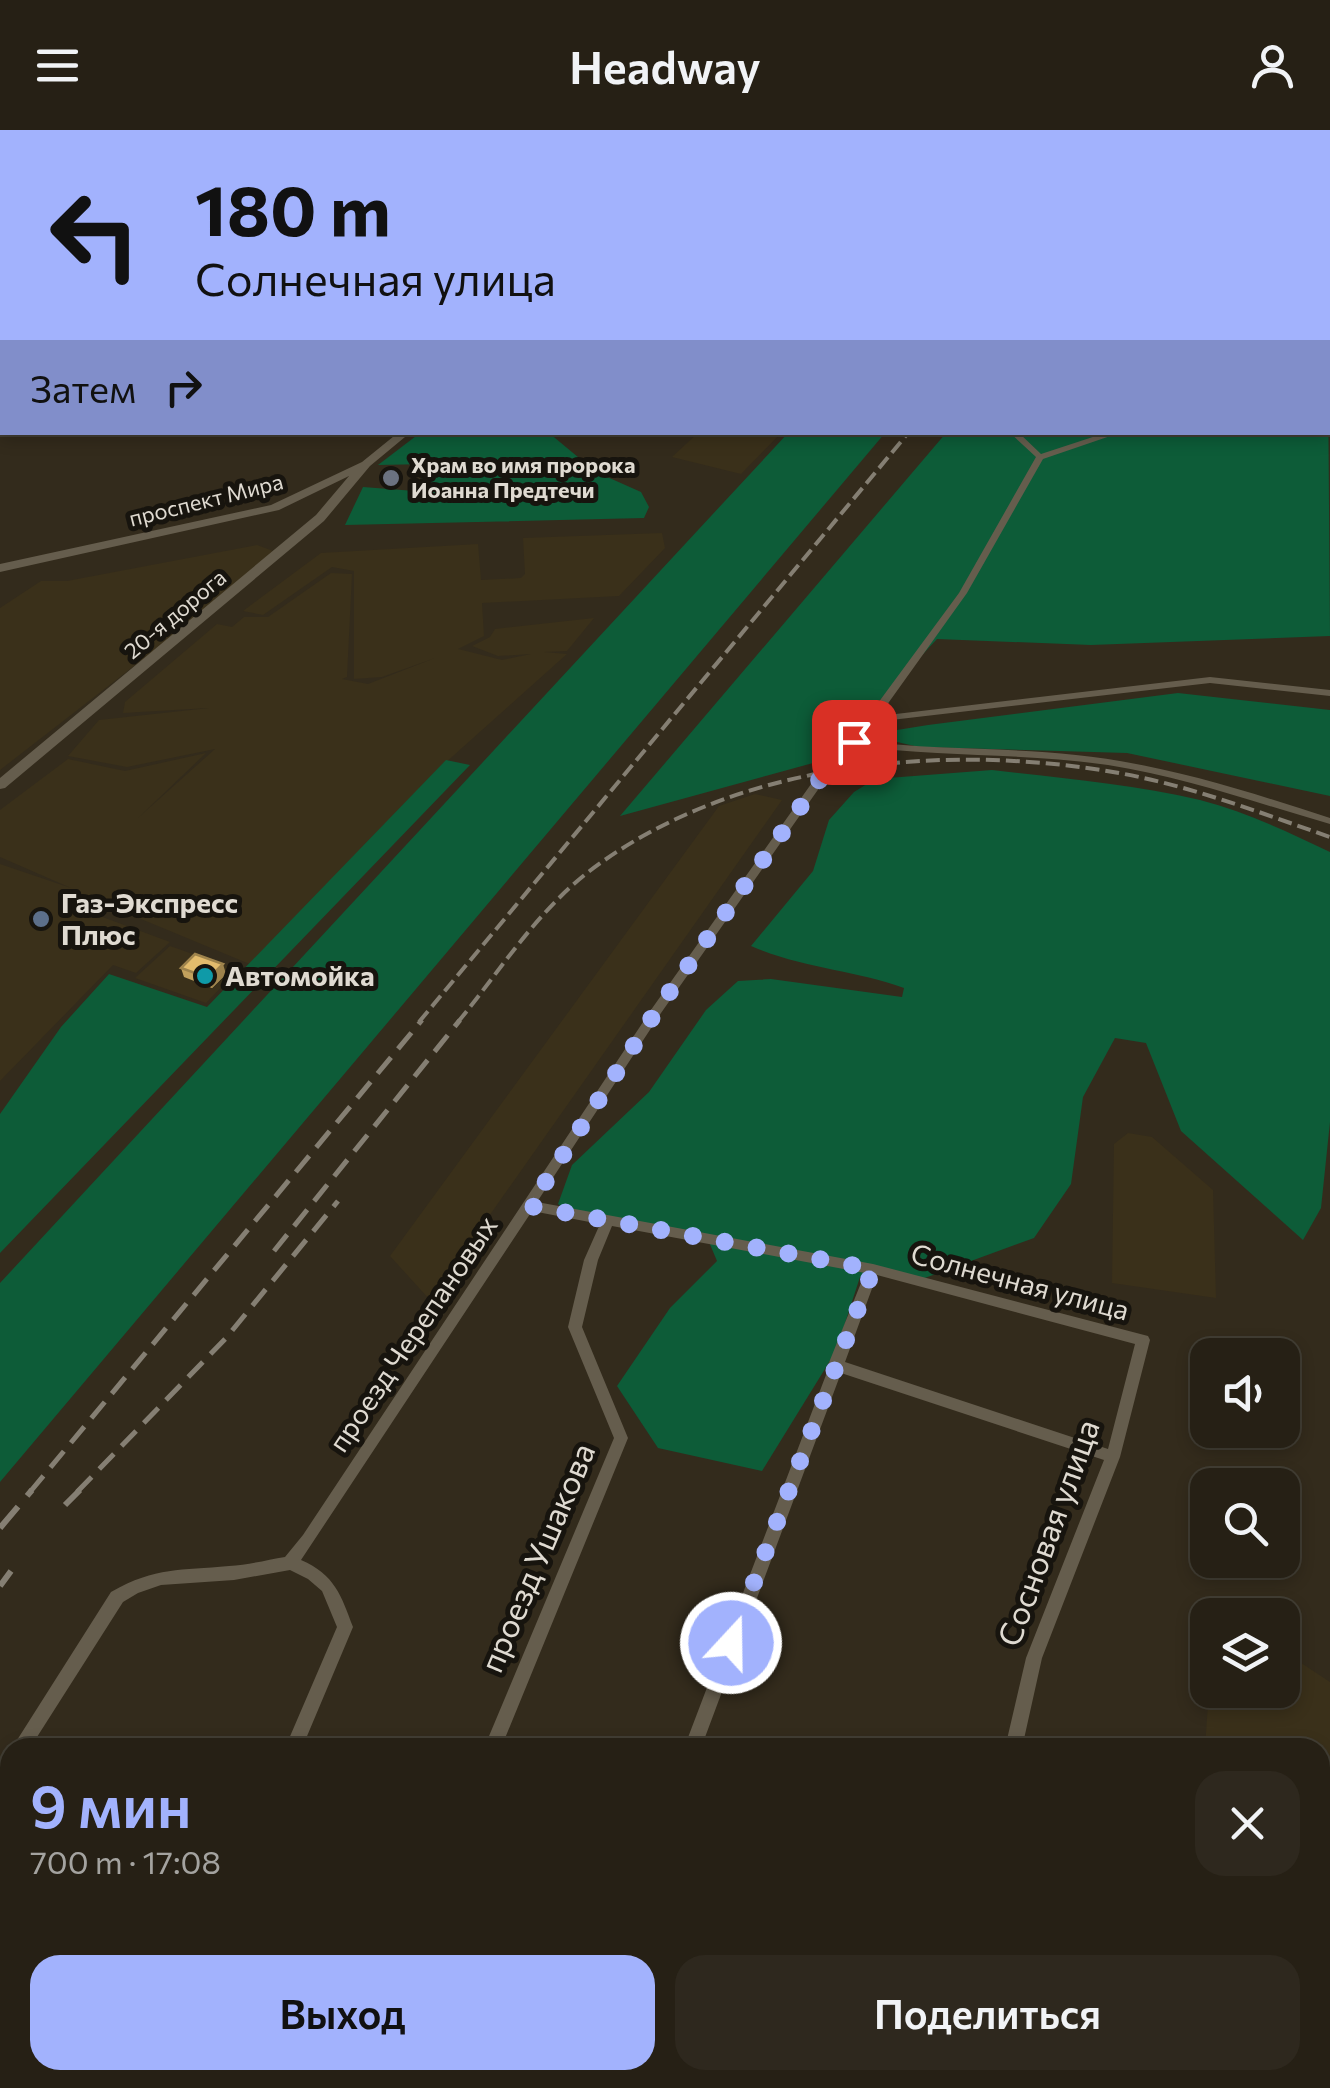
<!DOCTYPE html>
<html lang="ru">
<meta charset="utf-8">
<style>
:root{--surface:#262015;--page:#2e281e;--text:#f1f3f6;--muted:#a4a3a0;--line:#423e34;--accent:#a2b2fd}
body{margin:0;font-family:Commissioner,sans-serif;background:var(--page);color:var(--text);height:100vh;display:flex;flex-direction:column;font-size:38px;white-space:nowrap}
*{box-sizing:border-box;margin:0}
p{font-size:32px;color:var(--muted)}
.icon{flex:none;width:55px;height:55px;fill:none;stroke:currentColor;stroke-width:2;stroke-linecap:round;stroke-linejoin:round}
.map{position:relative;flex:1;overflow:hidden}
.side{position:absolute;left:0px;top:1608px;width:1330px;height:352px;display:flex;flex-direction:column;background:var(--surface);border-radius:30px 30px 0 0;box-shadow:0 5px 15px #0003,0 0 0 2px var(--line)}
.side>*{flex:none}
.top-card{position:absolute;left:0px;top:0px;width:1330px;height:305px;box-shadow:0 5px 15px #0003,0 0 0 2px var(--line);background:#a2b2fd;color:#111;overflow:hidden}
.controls{position:absolute;left:1190px;top:1208px;display:grid;gap:20px}
.controls a{display:grid;place-items:center;width:110px;height:110px;border-radius:20px;background:var(--surface);box-shadow:0 5px 15px #0003,0 0 0 2px var(--line);font-size:50px}
.pin{position:absolute;display:grid;place-items:center;width:85px;height:85px;color:#fff;margin:-42px;border-radius:20px;box-shadow:0 5px 15px #0006}
.me{position:absolute;width:110px;margin:-55px;rotate:21deg;stroke-linejoin:round;filter:drop-shadow(0 0 8px #0008)}
.turn{display:flex;align-items:center;gap:35px;height:210px;padding:0 30px;font-size:45px}
.turn .icon{width:130px;height:130px;stroke-width:2.5}
.turn b{display:block;font-size:70px;line-height:85px}
.then{display:flex;align-items:center;height:95px;padding:0 30px;background:#0003;gap:20px;font-size:38px}
.round{display:grid;place-items:center;flex:none;width:105px;height:105px;border-radius:30px;background:var(--page)}
.head{display:flex;align-items:center;justify-content:space-between;height:170px;padding:0 30px}
h1{font-size:60px;font-weight:600;line-height:75px;color:var(--accent)}
.cta{display:flex;gap:20px;margin-top:auto;padding:20px 30px}
.cta a{flex:1;height:115px;border-radius:30px;background:var(--accent);color:#111;font-size:40px;font-weight:600;line-height:115px;text-align:center}
.cta a+a{background:var(--page);color:var(--text)}
header{display:flex;justify-content:space-between;align-items:center;height:130px;padding:0 30px;background:var(--surface);font-size:45px;font-weight:600}
.map>svg:first-child{display:block}
.built{fill:#3a301a}
.green{fill:#0d5c38}
.lines{fill:none;stroke-linecap:round;stroke-linejoin:round}
.street{fill:#655d4d;fill-rule:evenodd}
.secondary{fill:#655d4d;fill-rule:evenodd}
.rail-far2{stroke:#857f73;stroke-width:4;stroke-dasharray:14 6;stroke-linecap:butt}
.rail-far1{stroke:#857f73;stroke-width:5;stroke-dasharray:21 11;stroke-linecap:butt}
.rail{stroke:#857f73;stroke-width:6;stroke-dasharray:28 14;stroke-linecap:butt}
.wall{fill:#c2a15d}
.shaded-wall{fill:#9e834c}
.building{fill:#e2bb6c;stroke:#9e834c;stroke-width:2.5}
.route{stroke:#a2b2fd;stroke-width:18;stroke-dasharray:0 32.4}
.worship-dot{fill:#6b7280;stroke:#17140e;stroke-width:4}
.service-dot{fill:#5c6f8a;stroke:#17140e;stroke-width:4}
.culture-dot{fill:#0f9aa8;stroke:#17140e;stroke-width:4}
.labels{text-anchor:middle;stroke-width:10;stroke-linejoin:round;paint-order:stroke}
.far-poi-label{font-size:22px;font-weight:bold;fill:#dfdad1;stroke:#17140e;text-anchor:start}
.far-street-label{font-size:22px;fill:#dfdad1;stroke:#17140e}
.poi-label{font-size:28px;font-weight:bold;fill:#dfdad1;stroke:#17140e;text-anchor:start}
.street-label{font-size:28px;fill:#dfdad1;stroke:#17140e}
.near-street-label{font-size:32px;fill:#dfdad1;stroke:#17140e}
</style>
<header><svg class="icon" aria-label="menu" viewBox="0 0 24 24"><path d="M4 6h16M4 12h16M4 18h16"/></svg>Headway<svg class="icon" aria-label="person" viewBox="0 0 24 24"><circle cx="12" cy="8" r="4"/><path d="M4 21q1-7 8-7t8 7"/></svg></header>
<div class="map">
<svg width="1330" height="1958" viewBox="0 0 1330 1958">
<rect width="100%" height="100%" fill="#332b1c"/>
<!-- built -->
<path class="built" d="M699,302H781V303L741,344L672,327Z
M662,403L665,418L619,466L482,473L484,506L458,519L502,530L531,524L498,526L472,516L490,507L495,499L594,488L567,521L544,522L567,524L434,643L252,835L100,772L89,782L170,812L136,843L113,835L0,951V734L71,758L0,727V680L68,629L125,641L206,623L138,688L215,619L127,637L68,626L99,590L209,578L123,583L125,572L217,494L232,497L244,487H268L331,443L352,444L347,547L342,549L368,554L435,528L382,547L354,549V441L332,437L263,485L243,481L321,423L478,414L481,450L521,448L525,444L523,408Z
M257,415L273,421L196,488L0,640V478L41,451H67Z
M755,664L782,670L430,1170L390,1126L719,676Z
M170,816L238,840L206,873L135,848Z
M1128,1003L1152,1007L1213,1060L1216,1168L1112,1153L1114,1014Z
M1283,1521L1330,1552V1779L1320,1776V1618L1205,1617L1209,1560H1282Z"/>
<!-- green -->
<path class="green" d="M1328,242L1330,506L1091,515L937,509L824,630L620,686L946,303L1328,302Z
M420,303H549L596,342L641,362L649,377L644,388L345,395L363,357L415,361L429,334L378,335Z
M788,303H885L0,1352V1153Z
M1178,563L1330,580V666L1127,623L919,617L884,609L897,600L928,595Z
M446,630L470,635L0,1123V984L61,897L109,844L207,877Z
M992,640C1062,648 1132,654 1200,670C1246,682 1288,702 1330,722V992L1321,1078L1303,1110L1181,1001L1146,913L1115,908L1083,967L1071,1054L1034,1108L922,1149L873,1139L860,1147L836,1221L762,1341L658,1318L617,1256L670,1178L717,1131L709,1112L575,1088L558,1074L572,1035L649,962L706,880L738,851L771,849L902,867L904,858C854,840 801,838 751,816L813,741L829,690L854,662L875,649Z"/>
<g class="lines">
<!-- street -->
<path class="street" d="M1171,0H1177L1175,2H1169Z
M0,118H2V122H0Z
M1330,161V169H1328V162Z
M1009,302H1018L1041,324L1108,302H1122L1043,329L967,463L879,586L1210,547L1330,560V566L1210,553L874,592L861,611C932,620 1004,617 1076,625C1163,634 1247,661 1330,688V694C1256,673 1185,647 1108,635C1025,623 940,627 856,616L829,644L661,883L537,1072L873,1134L1148,1206L1150,1210L1120,1327L1042,1528L1022,1618H1005L1026,1528L1104,1330L841,1243L701,1618H684L829,1237L828,1235L865,1143L612,1096L598,1130L582,1197L628,1308L501,1618H484L614,1308L568,1197L584,1130L600,1094L532,1081L301,1430C335,1445 341,1465 353,1497L302,1618H285L337,1497L322,1461L308,1449L290,1440L234,1450L161,1455L138,1463L123,1472L30,1618H12L111,1462C157,1436 180,1441 229,1436C248,1435 267,1430 285,1427L303,1405L653,877L821,640L850,611L959,463L1036,327ZM877,1145L1135,1214L1108,1319L845,1232Z
M10,1625C10,1637 14,1652 0,1657C0,1645 0,1630 10,1625Z
M45,1950H68L64,1958H41Z
M103,1950H135L141,1958H109L106,1957Z
M163,1950H183L180,1958H160Z
M350,1950H370L368,1958H348Z
M558,1950H578L575,1958H555Z
M907,1950H927L925,1958H905Z"/>
<!-- secondary -->
<path class="secondary" d="M281,0H290L292,2H283Z
M399,302H411L370,336L324,391L5,658L0,659V648L316,385L349,346L279,380L0,442V434L271,375L362,332Z"/>
<!-- rail-far2 -->
<path class="rail-far2" d="M419,892L909,302
M458,892C499,842 536,783 587,743C732,631 944,612 1119,643C1191,656 1261,683 1330,707"/>
<!-- rail-far1 -->
<path class="rail-far1" d="M274,1121L460,890
M30,1362L422,890
M77,1362L226,1208L338,1071"/>
<!-- rail -->
<path class="rail" d="M65,1375L80,1360
M0,1398L32,1360
M0,1456L11,1441"/>
</g>
<!-- wall -->
<path class="wall" d="M112,0H165V2H116Z
M181,838L226,844L212,858L184,847Z"/>
<!-- shaded-wall -->
<path class="shaded-wall" d="M126,0H165V2H127Z
M223,834L226,844L212,858L209,848Z"/>
<!-- building -->
<path class="building" d="M198,0H250L253,2H201Z
M195,824L223,834L209,848L181,838Z"/>
<g class="lines">
<!-- route -->
<path class="route" d="M731,1513L873,1139L530,1076L657,880L825,642L854,612"/>
</g>
<!-- markers -->
<circle class="worship-dot" cx="391" cy="348" r="10"/>
<circle class="service-dot" cx="41" cy="789" r="10"/>
<circle class="culture-dot" cx="205" cy="846" r="10"/>
<g class="labels">
<!-- far-poi labels -->
<g class="far-poi-label">
<text x="411" y="343">Храм во имя пророка<tspan x="411" dy="25">Иоанна Предтечи</tspan></text>
</g>
<!-- far-street labels -->
<g class="far-street-label">
<text transform="translate(206 370) rotate(-14)" y="8">проспект Мира</text>
<text transform="translate(175 484) rotate(-40)" y="8">20-я дорога</text>
</g>
<!-- poi labels -->
<g class="poi-label">
<text x="61" y="783">Газ-Экспресс<tspan x="61" dy="32">Плюс</tspan></text>
<text x="225" y="856">Автомойка</text>
</g>
<!-- street labels -->
<g class="street-label">
<text transform="translate(1020 1152) rotate(15)" y="10">Солнечная улица</text>
<text transform="translate(413 1204) rotate(-56)" y="10">проезд Черепановых</text>
</g>
<!-- near-street labels -->
<g class="near-street-label">
<text transform="translate(1049 1403) rotate(-70)" y="11">Сосновая улица</text>
<text transform="translate(538 1428) rotate(-67)" y="11">проезд Ушакова</text>
</g>
</g>
</svg>
<div class="controls">
<a><svg class="icon" aria-label="sound" viewBox="0 0 24 24"><path d="M4 9h4l5-4v14l-5-4H4zM17 9q2 3 0 6"/></svg></a>
<a><svg class="icon" aria-label="search" viewBox="0 0 24 24"><circle cx="10" cy="10" r="6"/><path d="M15 15l6 6"/></svg></a>
<a><svg class="icon" aria-label="layers" viewBox="0 0 24 24"><path d="M12 4l9 5-9 5-9-5zM3 14l9 5 9-5"/></svg></a>
</div>
<div class="pin" style="left:854px;top:612px;background:#d93025"><svg class="icon" aria-label="arrive" viewBox="0 0 24 24"><path d="M6 21V4h12l-3 4 3 4H6"/></svg></div>
<svg class="me" style="left:731px;top:1513px" viewBox="-20 -20 40 40"><circle r="17" fill="#a2b2fd" stroke="#fff" stroke-width="3"/><path d="M0-11L8 9 0 5-8 9z" fill="#fff"/></svg>
<div class="top-card">
<div class="turn"><svg class="icon" aria-label="left" viewBox="0 0 24 24"><path d="M17 20v-9H6M10 6l-5 5 5 5"/></svg><div><b>180 m</b>Солнечная улица</div></div>
<div class="then">Затем<svg class="icon" aria-label="right" viewBox="0 0 24 24"><path d="M7 20v-9h11M14 6l5 5-5 5"/></svg></div>
</div>
<section class="side">
<div class="head"><div><h1>9 мин</h1><p>700 m · 17:08</p></div><a class="round"><svg class="icon" aria-label="close" viewBox="0 0 24 24"><path d="M6 6l12 12M18 6L6 18"/></svg></a></div>
<div class="cta"><a>Выход</a><a>Поделиться</a></div>
</section>
</div>
